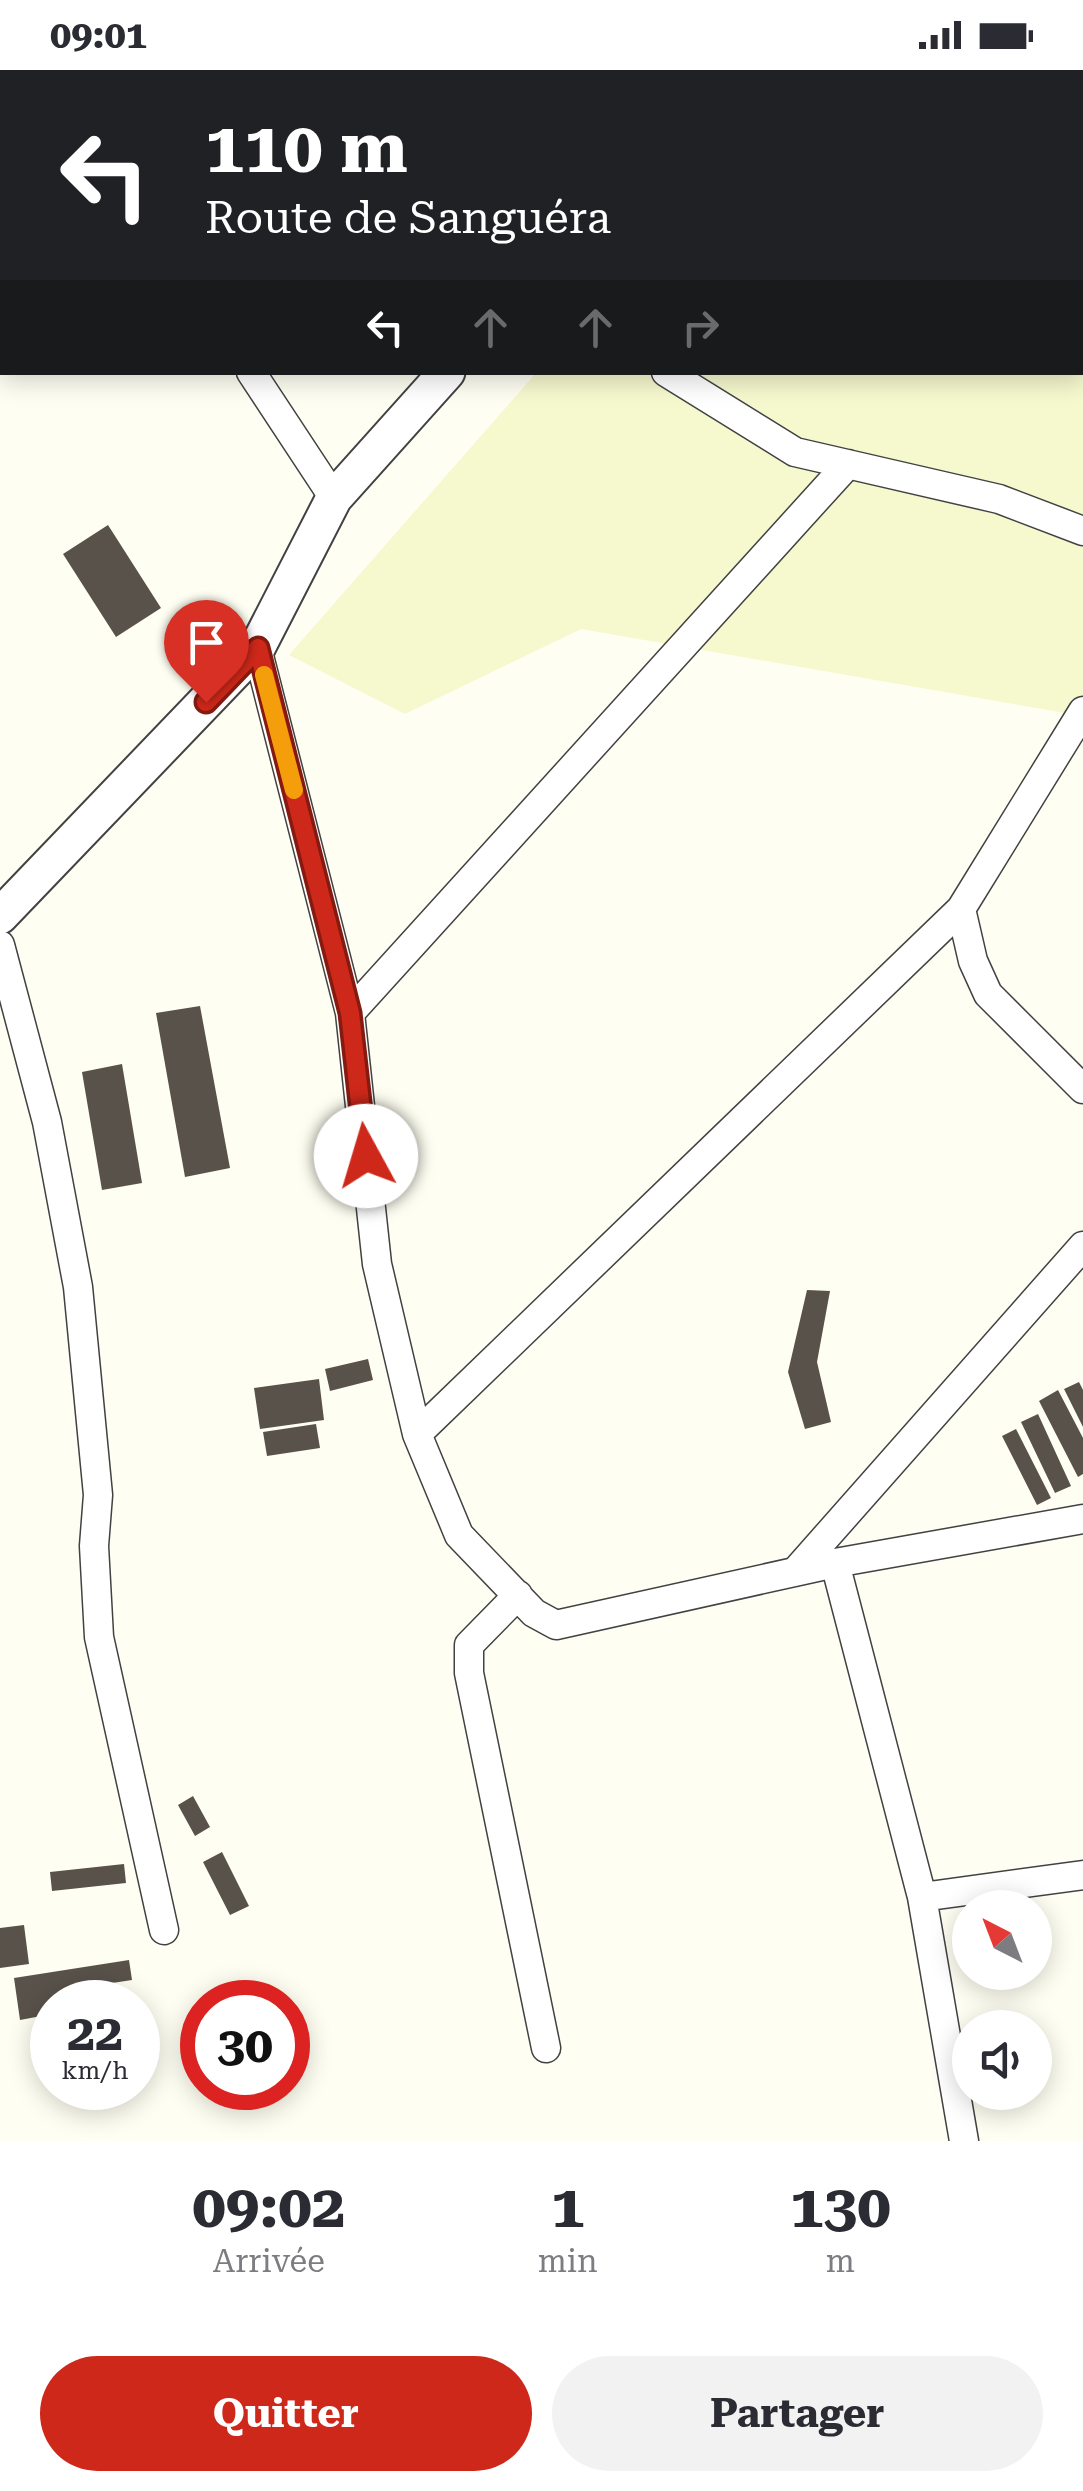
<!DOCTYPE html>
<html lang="fr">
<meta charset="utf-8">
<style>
:root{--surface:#fff;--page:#f2f2f3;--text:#2b2b33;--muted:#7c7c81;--accent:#cd2819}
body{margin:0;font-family:"Roboto Serif",serif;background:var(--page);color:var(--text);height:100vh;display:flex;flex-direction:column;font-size:38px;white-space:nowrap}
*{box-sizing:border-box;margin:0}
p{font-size:32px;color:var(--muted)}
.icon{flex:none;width:55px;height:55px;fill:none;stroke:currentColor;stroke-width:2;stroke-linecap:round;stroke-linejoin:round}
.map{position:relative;height:2071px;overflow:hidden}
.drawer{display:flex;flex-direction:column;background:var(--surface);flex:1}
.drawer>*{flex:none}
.hud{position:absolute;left:0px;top:0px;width:1085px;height:305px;box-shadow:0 5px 25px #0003;background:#202124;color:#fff;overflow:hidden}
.needle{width:65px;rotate:318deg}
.tools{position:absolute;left:952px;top:1820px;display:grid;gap:20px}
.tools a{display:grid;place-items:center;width:100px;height:100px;border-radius:50%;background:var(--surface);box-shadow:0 5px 25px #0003;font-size:50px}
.speed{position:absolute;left:30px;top:1910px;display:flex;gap:20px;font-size:50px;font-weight:700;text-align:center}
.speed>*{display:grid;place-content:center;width:130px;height:130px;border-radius:50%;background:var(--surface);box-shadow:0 5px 25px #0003;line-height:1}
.speed small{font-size:25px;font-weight:400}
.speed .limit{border:15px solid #d22;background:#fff;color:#111}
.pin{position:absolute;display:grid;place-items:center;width:85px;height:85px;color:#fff;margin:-102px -42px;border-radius:50% 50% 50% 0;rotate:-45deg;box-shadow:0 0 10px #0007}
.pin .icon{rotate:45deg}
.me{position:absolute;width:110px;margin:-55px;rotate:354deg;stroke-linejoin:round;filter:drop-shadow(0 0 8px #0008)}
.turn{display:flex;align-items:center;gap:35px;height:210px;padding:0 40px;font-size:45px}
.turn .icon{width:130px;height:130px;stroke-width:2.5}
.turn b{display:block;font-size:70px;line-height:85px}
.lanes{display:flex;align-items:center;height:95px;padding:0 40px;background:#0003;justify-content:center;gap:50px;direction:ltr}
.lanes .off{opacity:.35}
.eta{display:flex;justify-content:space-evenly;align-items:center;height:170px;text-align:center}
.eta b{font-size:60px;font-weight:700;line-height:70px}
.action{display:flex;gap:20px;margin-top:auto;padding:20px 40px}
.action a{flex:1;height:115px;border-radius:60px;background:var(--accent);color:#fff;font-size:40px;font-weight:700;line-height:115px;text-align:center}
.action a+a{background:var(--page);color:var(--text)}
.status{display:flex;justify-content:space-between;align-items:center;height:70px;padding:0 50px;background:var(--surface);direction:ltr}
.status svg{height:28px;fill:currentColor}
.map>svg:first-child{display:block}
.farmland{fill:#f6f8ce}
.building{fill:#59524a}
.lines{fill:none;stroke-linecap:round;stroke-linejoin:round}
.minor-casing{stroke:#424242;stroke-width:31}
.tertiary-casing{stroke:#424242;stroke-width:39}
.minor{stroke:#fff;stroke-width:28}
.tertiary{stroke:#fff;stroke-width:35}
.route-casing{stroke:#851a10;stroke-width:25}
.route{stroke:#cd2819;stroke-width:18}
.slow{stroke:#f59e0b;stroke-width:18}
</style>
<div class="status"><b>09:01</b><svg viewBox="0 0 49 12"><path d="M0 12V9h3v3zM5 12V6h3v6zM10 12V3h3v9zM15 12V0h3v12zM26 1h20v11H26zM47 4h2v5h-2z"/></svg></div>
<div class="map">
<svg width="1083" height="2071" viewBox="0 0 1083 2071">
<rect width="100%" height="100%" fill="#fffef2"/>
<!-- farmland -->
<path class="farmland" d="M801,0H1083V646L581,559L405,644L289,585L536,303L1082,302V2H799Z"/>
<!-- building -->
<path class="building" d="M108,455L161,538L116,567L63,484Z
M200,936L230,1098L185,1107L156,943Z
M122,994L142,1113L102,1120L82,1002Z
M807,1220L830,1221L817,1292L831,1352L805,1359L788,1302Z
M368,1289L373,1310L330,1321L325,1299Z
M319,1309L324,1350L260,1359L254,1318Z
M1079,1312L1083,1320V1357L1064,1319Z
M1058,1320L1083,1368V1404L1078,1407L1039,1331Z
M1038,1344L1071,1416L1055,1423L1021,1352Z
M316,1354L320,1378L267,1386L263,1362Z
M1016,1359L1051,1428L1037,1435L1002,1366Z
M193,1726L210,1757L195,1766L178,1735Z
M222,1782L249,1836L230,1845L203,1792Z
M124,1794L126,1813L52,1821L50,1802Z
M24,1855L29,1894L0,1898V1858Z
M129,1890L132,1910L99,1915L102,1932H52V1944L20,1950L14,1908Z"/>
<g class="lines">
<defs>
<path id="minor" d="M44,0L46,2
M444,0L445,2
M0,181L2,179
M251,302L334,428
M666,302L795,382L999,429L1083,461
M257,578L350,943L377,1194L417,1364L459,1465L534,1543L556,1555L835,1493L1083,1449
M961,839L973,891L988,924L1083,1019
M0,875L47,1052L78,1217L98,1425L94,1476L99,1567L164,1860
M350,943L848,394
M417,1364L961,839L1083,641
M835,1493L922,1827L964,2071
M795,1502L1083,1176
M518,1525L469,1575V1603L546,1978
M922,1827L1083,1805"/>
<path id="tertiary" d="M699,2L701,0
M0,846L257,578L334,428L447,302"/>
</defs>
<!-- minor casing -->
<use href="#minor" class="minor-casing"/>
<!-- tertiary casing -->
<use href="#tertiary" class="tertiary-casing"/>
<!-- minor -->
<use href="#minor" class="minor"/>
<!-- tertiary -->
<use href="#tertiary" class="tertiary"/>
</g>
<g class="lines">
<defs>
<path id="route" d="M206,632L258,578L350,943L366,1086"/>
</defs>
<!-- route casing -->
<use href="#route" class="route-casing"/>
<!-- route -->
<use href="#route" class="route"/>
<!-- slow -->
<path class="slow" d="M264,605L294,720"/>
</g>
</svg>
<div class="tools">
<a><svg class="needle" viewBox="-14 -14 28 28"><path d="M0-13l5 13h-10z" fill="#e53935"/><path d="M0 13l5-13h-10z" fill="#7c7c81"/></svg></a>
<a><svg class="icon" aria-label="sound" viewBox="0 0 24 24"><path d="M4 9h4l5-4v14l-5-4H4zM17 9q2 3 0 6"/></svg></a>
</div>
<div class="speed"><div>22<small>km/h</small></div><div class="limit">30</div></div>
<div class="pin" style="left:206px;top:632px;background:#d93025"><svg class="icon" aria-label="arrive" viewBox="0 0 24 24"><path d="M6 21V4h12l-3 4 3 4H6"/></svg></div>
<svg class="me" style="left:366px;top:1086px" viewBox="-20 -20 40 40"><circle r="19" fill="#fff"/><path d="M0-13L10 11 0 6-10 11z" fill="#cd2819"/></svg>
<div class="hud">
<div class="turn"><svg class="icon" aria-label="left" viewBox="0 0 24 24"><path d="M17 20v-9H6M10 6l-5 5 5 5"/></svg><div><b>110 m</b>Route de Sanguéra</div></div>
<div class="lanes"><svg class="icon" aria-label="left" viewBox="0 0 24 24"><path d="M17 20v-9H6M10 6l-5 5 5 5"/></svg><svg class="icon off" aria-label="ahead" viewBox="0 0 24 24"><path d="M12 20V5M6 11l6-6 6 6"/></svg><svg class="icon off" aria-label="ahead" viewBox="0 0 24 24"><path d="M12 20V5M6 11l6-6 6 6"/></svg><svg class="icon off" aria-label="right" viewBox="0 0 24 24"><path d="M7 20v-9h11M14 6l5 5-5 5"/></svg></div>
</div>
</div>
<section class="drawer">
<div class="eta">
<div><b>09:02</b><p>Arrivée</p></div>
<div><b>1</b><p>min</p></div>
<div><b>130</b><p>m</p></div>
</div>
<div class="action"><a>Quitter</a><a>Partager</a></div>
</section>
